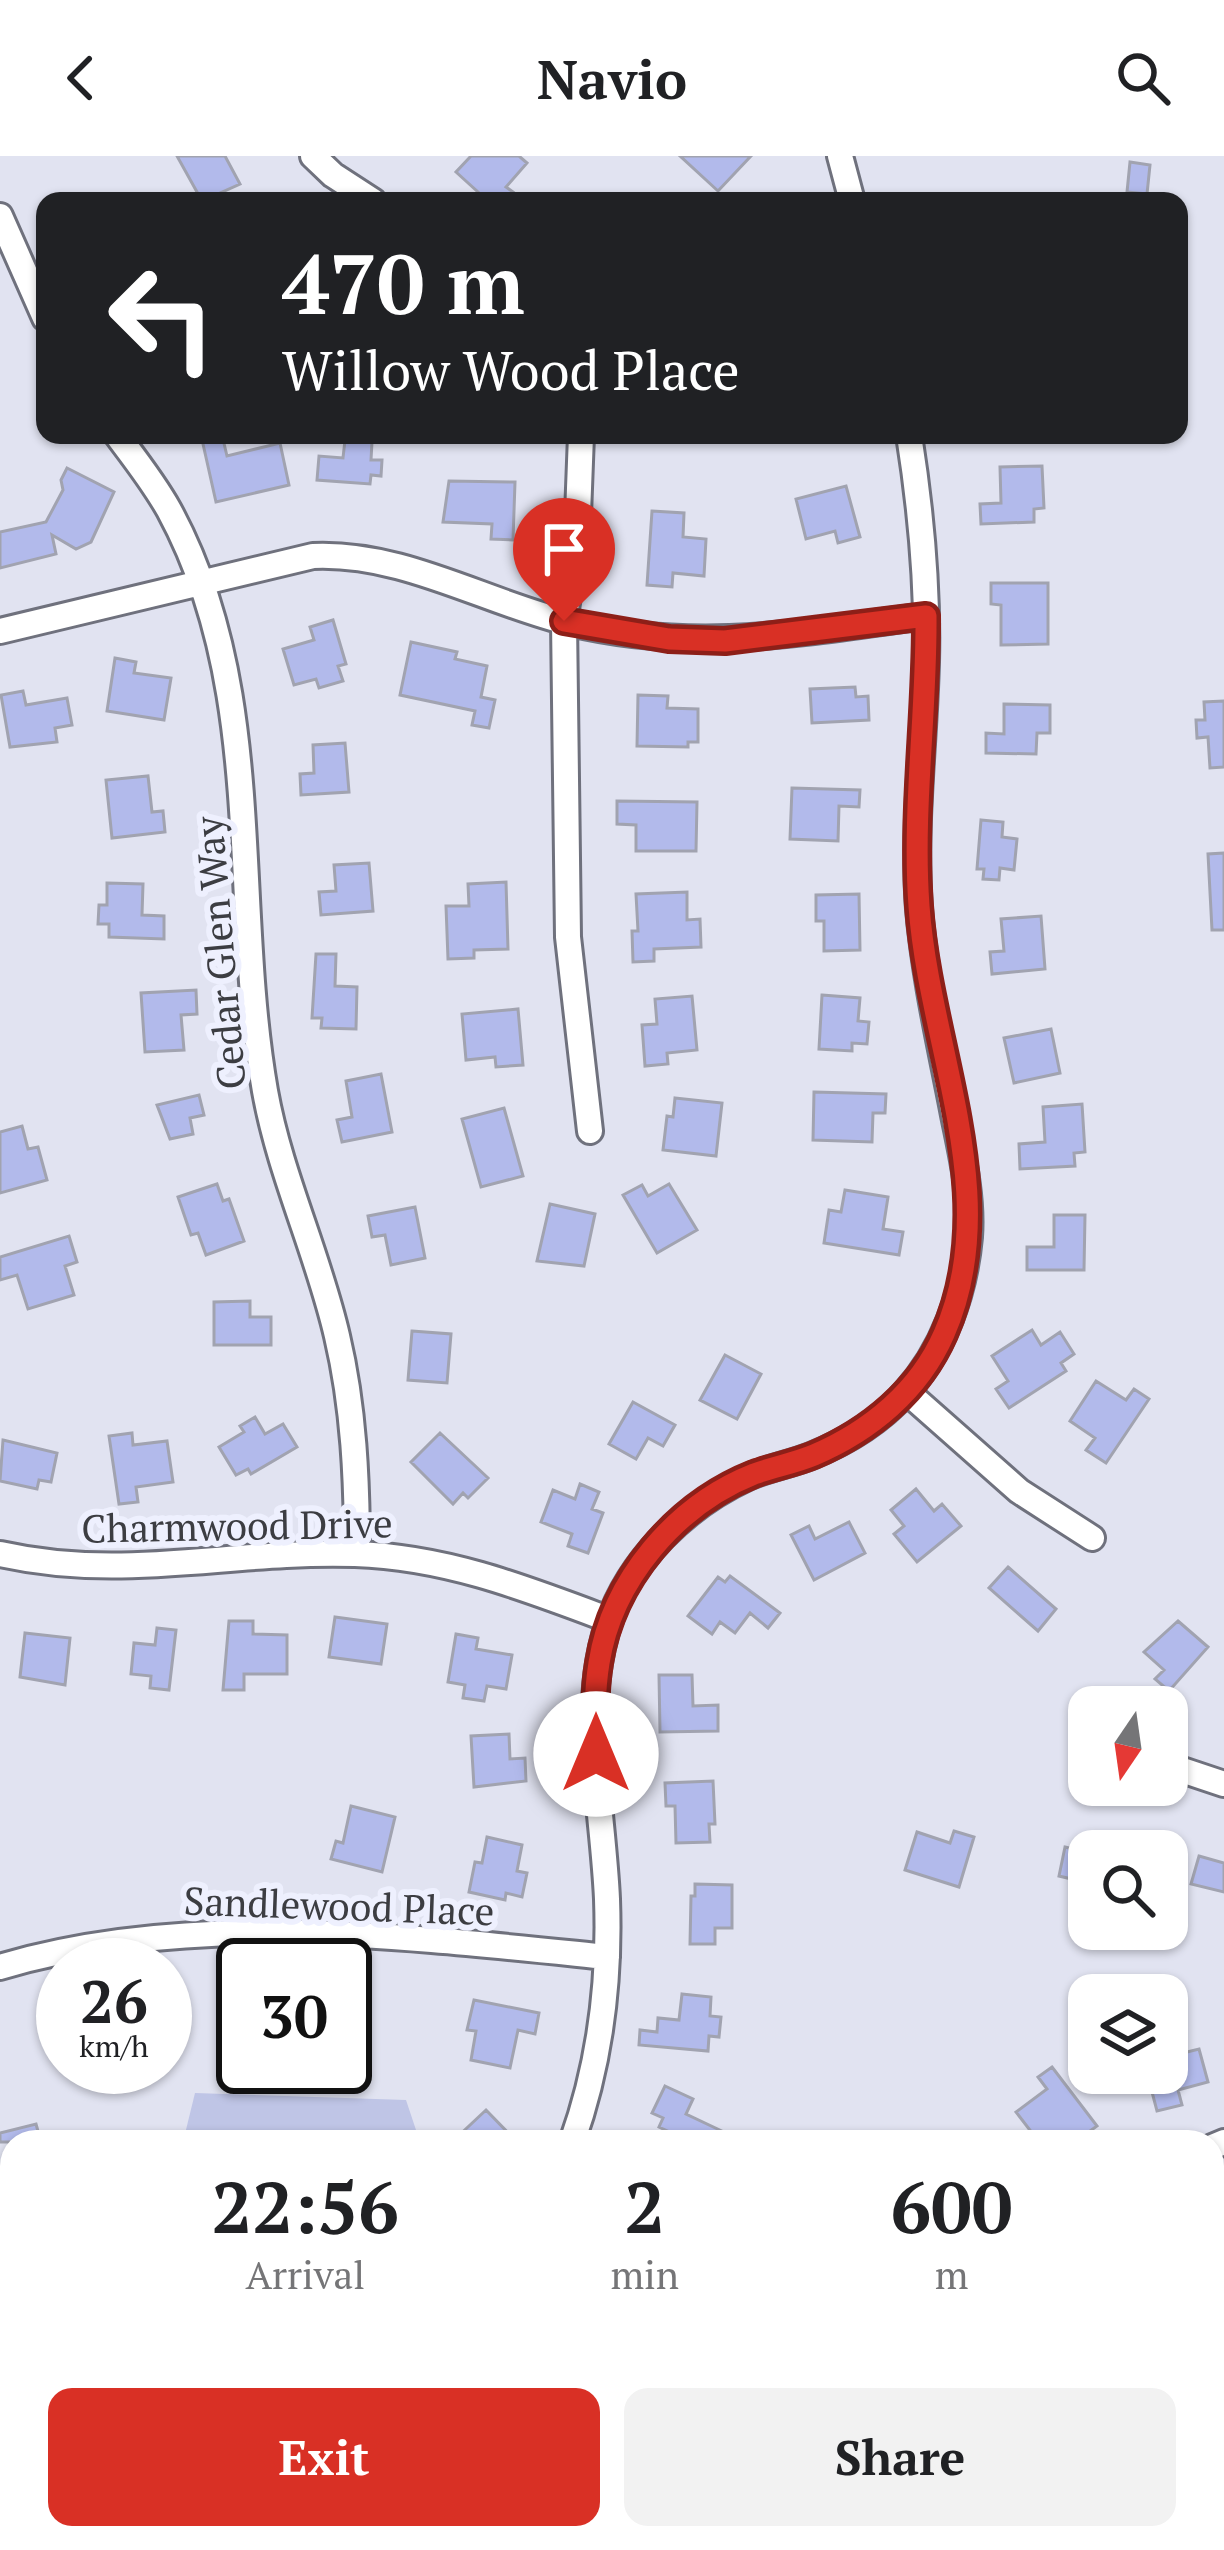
<!DOCTYPE html>
<style>
:root{--surface:#fff;--page:#f2f2f2;--text:#202124;--muted:#757577;--accent:#d93025}
body{margin:0;font-family:"PT Serif",serif;background:var(--page);color:var(--text);height:100vh;display:flex;flex-direction:column;font-size:45px;white-space:nowrap}
*{box-sizing:border-box;margin:0}
p{font-size:39px;color:var(--muted)}
.icon{flex:none;width:66px;height:66px;fill:none;stroke:currentColor;stroke-width:2;stroke-linecap:round;stroke-linejoin:round}
.map{position:relative;flex:1;overflow:hidden}
.drawer{position:absolute;left:0px;top:1974px;width:1224px;height:420px;display:flex;flex-direction:column;background:var(--surface);border-radius:36px 36px 0 0;box-shadow:0 3px 9px #0004}
.drawer>*{flex:none}
.guide{position:absolute;left:36px;top:36px;width:1152px;height:252px;border-radius:24px;box-shadow:0 3px 9px #0004;background:#202124;color:#fff;overflow:hidden}
.needle{width:78px;rotate:193deg}
.buttons{position:absolute;left:1068px;top:1530px;display:grid;gap:24px}
.buttons a{display:grid;place-items:center;width:120px;height:120px;border-radius:24px;background:var(--surface);box-shadow:0 3px 9px #0004;font-size:60px}
.speed{position:absolute;left:36px;top:1782px;display:flex;gap:24px;font-size:60px;font-weight:700;text-align:center}
.speed>*{display:grid;place-content:center;width:156px;height:156px;border-radius:50%;background:var(--surface);box-shadow:0 3px 9px #0004;line-height:1}
.speed small{font-size:30px;font-weight:400}
.speed .limit{border:6px solid #111;border-radius:18px;background:#fff;color:#111}
.pin{position:absolute;display:grid;place-items:center;width:102px;height:102px;color:#fff;margin:-123px -51px;border-radius:50% 50% 50% 0;rotate:-45deg;box-shadow:0 0 12px #0007}
.pin .icon{rotate:45deg}
.me{position:absolute;width:132px;margin:-66px;rotate:0deg;stroke-linejoin:round;filter:drop-shadow(0 0 9px #0008)}
.turn{display:flex;align-items:center;gap:42px;height:252px;padding:0 48px;font-size:54px}
.turn .icon{width:156px;height:156px;stroke-width:2.5}
.turn b{display:block;font-size:84px;line-height:102px}
.eta{display:flex;justify-content:space-evenly;align-items:center;height:204px;text-align:center}
.eta b{font-size:72px;font-weight:800;line-height:84px}
.primary-button{display:flex;gap:24px;margin-top:auto;padding:24px 48px}
.primary-button a{flex:1;height:138px;border-radius:24px;background:var(--accent);color:#fff;font-size:48px;font-weight:800;line-height:138px;text-align:center}
.primary-button a+a{background:var(--page);color:var(--text)}
header{display:flex;justify-content:space-between;align-items:center;height:156px;padding:0 48px;background:var(--surface);font-size:54px;font-weight:800}
.map>svg:first-child{display:block}
.green{fill:#bfc5e6}
.building{fill:#b2baeb;stroke:#a1a3b0;stroke-width:3}
.lines{fill:none;stroke-linecap:round;stroke-linejoin:round}
.minor-casing{stroke:#6f717d;stroke-width:30}
.minor{stroke:#fff;stroke-width:24}
.route-casing{stroke:#8d1f18;stroke-width:30}
.route{stroke:#d93025;stroke-width:21}
.labels{text-anchor:middle;stroke-width:12;stroke-linejoin:round;paint-order:stroke}
.street-label{font-size:39px;fill:#3c3d42;stroke:#eef0fe}
</style>
<header><svg class="icon" aria-label="back" viewBox="0 0 24 24"><path d="M15 5l-7 7 7 7"/></svg>Navio<svg class="icon" aria-label="search" viewBox="0 0 24 24"><circle cx="10" cy="10" r="6"/><path d="M15 15l6 6"/></svg></header>
<div class="map">
<svg width="1224" height="2394" viewBox="0 0 1224 2394">
<rect width="100%" height="100%" fill="#e1e3f1"/>
<!-- green -->
<path class="green" d="M195,1937L406,1944L420,1986H183Z"/>
<!-- building -->
<path class="building" d="M177,0H225L240,28L202,45Z
M471,0H519L527,7L506,31L513,36L505,45H488L456,16Z
M680,0H751L718,35Z
M1130,6L1150,9L1147,38L1127,36Z
M201,279H222L227,300L280,287L289,329L216,346Z
M345,284L372,286L371,304H382L381,320L371,319L370,328L317,324L319,300L343,302Z
M1042,310L1044,352L1034,353V366L981,368L980,348L1001,347L1000,311Z
M67,312L114,336L91,386L76,393L52,379L56,398L0,412V376L46,366L63,334L61,324Z
M449,325L515,326L513,384L491,383L492,368L443,366Z
M846,330L860,381L838,387L835,375L806,383L796,343Z
M652,355L684,357L683,381L706,383L704,420L673,417L672,431L647,429Z
M991,427H1048V488L1001,489V449L991,448Z
M333,464L346,508L338,510L343,525L319,532L316,523L294,529L283,493L314,484L310,471Z
M411,486L457,496L455,503L487,510L481,541L495,544L489,572L472,569L475,555L400,539Z
M115,502L136,506L134,517L171,522L164,564L107,555Z
M855,531L856,541L868,540L869,564L812,567L810,533Z
M23,535L26,549L67,542L72,569L55,572L57,586L10,591L1,539Z
M638,539L668,540L667,552L698,553V586H688V591L637,590Z
M1224,545V611L1210,612L1208,581L1197,582L1196,564H1205L1204,546Z
M1004,548L1050,549V577H1037L1036,598L986,597V577L1004,578Z
M345,587L349,636L301,639L300,618L314,617L313,589Z
M148,620L152,656L163,655L165,676L112,682L106,624Z
M792,632L860,634L859,651L839,650L838,685L790,683Z
M617,645L697,646L696,695H636V669L617,668Z
M981,664L1003,666L1002,681L1017,683L1014,714L1000,712L999,724L983,723L984,713H977Z
M1224,697V774H1212L1208,698Z
M369,707L373,755L321,759L319,736L336,735L334,709Z
M506,726L508,793L474,794V802L448,803L446,750H469L468,728Z
M107,727L143,728L142,759L164,760V783L109,781V768H98L99,749H107Z
M687,736V764L700,763L701,791L654,793V805L633,806L632,775H638L636,738Z
M859,738L860,794L824,795V765H816V739Z
M1041,760L1045,813L992,818L990,796L1004,795L1001,763Z
M316,798H336L335,830L357,831L356,873L321,872L322,862H312Z
M196,834L197,858L181,859L184,894L145,896L141,837Z
M822,839L860,842L858,865L869,866L867,888L852,887V895L819,893Z
M692,840L697,894L667,897L668,908L645,910L642,869L657,868L655,843Z
M518,853L523,909L496,911L495,901L466,904L462,858Z
M1051,873L1060,917L1014,927L1004,882Z
M381,918L392,976L342,986L337,964L352,961L346,925Z
M814,936L886,938L885,957H873L872,986L813,984Z
M199,939L204,959L190,962L193,978L170,983L157,949Z
M675,942L722,947L716,1000L663,994L667,960L673,961Z
M1082,948L1085,996L1074,997L1075,1010L1020,1013L1019,988L1045,986L1043,951Z
M504,952L523,1020L481,1031L462,963Z
M22,970L28,993L38,991L47,1024L0,1037V976Z
M217,1028L223,1045L229,1043L244,1085L206,1099L198,1077L191,1079L178,1041Z
M669,1028L697,1074L657,1097L623,1039L642,1029L648,1040Z
M845,1034L888,1041L883,1073L903,1076L899,1099L824,1087L829,1054L841,1056Z
M550,1048L595,1058L584,1110L537,1105Z
M415,1051L425,1102L391,1109L385,1079L372,1081L368,1060Z
M1054,1059H1085L1084,1114H1027V1091H1054Z
M69,1080L77,1106L65,1110L74,1139L28,1153L17,1119L0,1124V1101Z
M250,1145V1161H271V1189H214V1146Z
M1032,1174L1041,1189L1060,1176L1074,1198L1061,1207L1066,1215L1009,1252L996,1233L1008,1225L992,1200Z
M412,1175L451,1178L447,1227L408,1224Z
M725,1199L761,1218L737,1263L700,1244Z
M1096,1225L1126,1244L1134,1233L1149,1243L1106,1307L1086,1294L1095,1282L1070,1265Z
M633,1246L675,1269L663,1290L648,1282L636,1303L609,1288Z
M255,1261L265,1278L283,1268L297,1291L251,1318L248,1313L236,1319L219,1291L244,1276L240,1270Z
M132,1277L133,1289L167,1285L173,1326L136,1331L138,1346L119,1348L109,1280Z
M440,1277L488,1322L468,1342L463,1337L453,1348L411,1306Z
M3,1284L57,1297L51,1326L39,1324L37,1333L0,1325Z
M580,1328L599,1336L592,1353L603,1357L588,1397L568,1390L572,1378L541,1366L553,1334L575,1343Z
M916,1333L934,1355L942,1348L961,1370L917,1406L894,1378L904,1370L891,1354Z
M849,1366L865,1397L814,1424L791,1379L809,1370L815,1383Z
M1008,1411L1056,1453L1038,1475L989,1432Z
M730,1420L780,1457L768,1472L750,1457L735,1477L720,1466L712,1478L688,1460L718,1421L725,1426Z
M335,1461L387,1468L381,1508L329,1501Z
M229,1465H253V1478L287,1479V1518H244V1534H223Z
M1178,1465L1208,1491L1169,1535L1155,1523L1164,1514L1144,1496Z
M157,1472L176,1474L169,1534L150,1532L151,1520L131,1518L134,1487L155,1489Z
M25,1477L70,1482L65,1529L20,1521Z
M456,1478L478,1482L476,1493L512,1499L506,1533L487,1530L484,1545L463,1542L465,1529L448,1526Z
M659,1519H692L693,1550L718,1549V1575L660,1576Z
M509,1578L510,1603L525,1602L526,1625L474,1631L471,1580Z
M713,1625L715,1668H709L710,1686L676,1687L675,1650H666L665,1627Z
M351,1650L395,1661L382,1716L331,1703L336,1685L343,1687Z
M954,1675L974,1681L959,1731L905,1714L917,1676L950,1687Z
M487,1681L522,1689L517,1715L527,1717L522,1741L506,1737L505,1744L469,1736L475,1706L482,1707Z
M1065,1691L1089,1697V1727L1059,1720Z
M1199,1700L1224,1707V1736L1191,1728Z
M695,1728L732,1729V1772H715V1788H690L691,1740H695Z
M682,1838L711,1841L710,1860L721,1861L719,1881L709,1880L708,1895L639,1889L640,1874L657,1876L658,1862L679,1864Z
M474,1844L539,1857L535,1878L518,1874L510,1912L471,1904L476,1875L467,1874Z
M1199,1893L1208,1926L1178,1934L1182,1949L1157,1955L1147,1917H1167V1901Z
M1052,1911L1097,1970L1075,1986H1039L1016,1956L1047,1933L1038,1921Z
M665,1930L693,1943L686,1958L745,1986H691L659,1971L663,1962L652,1957Z
M486,1954L517,1986H452Z
M36,1968L41,1986H0V1977Z"/>
<g class="lines">
<defs>
<path id="minor" d="M313,0L333,19L373,45
M840,0L852,45
M0,60L45,162
M117,279C135,303 154,327 169,354C267,534 231,741 265,935C280,1019 318,1097 337,1180C354,1252 357,1325 357,1398
M581,279L577,386L564,465L568,781L590,975
M0,475L313,400C403,396 484,446 570,467C696,497 799,477 925,460
M907,1236L1019,1335L1092,1382
M0,1398C124,1426 231,1394 355,1398C446,1401 525,1432 610,1464
M1167,1609L1224,1628
M0,1811C191,1754 411,1781 607,1801
M572,1986C600,1908 610,1825 607,1743C603,1653 580,1557 608,1469C630,1403 686,1350 748,1321C768,1312 791,1308 811,1300C846,1286 880,1265 905,1237C943,1195 964,1138 969,1081C972,1040 962,999 954,959C941,891 925,823 919,753C913,671 924,588 926,506C928,429 921,355 909,279
M1212,1991L1224,1986
M0,2164L12,2176
M1212,2171L1224,2180
M481,2382L512,2394
M326,2394L340,2385
M933,2394L936,2382"/>
</defs>
<!-- minor casing -->
<use href="#minor" class="minor-casing"/>
<!-- minor -->
<use href="#minor" class="minor"/>
</g>
<g class="lines">
<defs>
<path id="route" d="M564,465L669,483L725,485L926,460C927,556 912,654 919,750C929,892 1005,1040 944,1178C919,1235 870,1275 814,1299C795,1307 773,1311 754,1318C676,1349 612,1424 599,1507C594,1537 595,1567 596,1598"/>
</defs>
<!-- route casing -->
<use href="#route" class="route-casing"/>
<!-- route -->
<use href="#route" class="route"/>
</g>
<g class="labels">
<!-- street labels -->
<g class="street-label">
<text transform="translate(220 797) rotate(-95)" y="14">Cedar Glen Way</text>
<text transform="translate(237 1370) rotate(-1)" y="14">Charmwood Drive</text>
<text transform="translate(339 1750) rotate(2)" y="14">Sandlewood Place</text>
</g>
</g>
</svg>
<div class="buttons">
<a><svg class="needle" viewBox="-14 -14 28 28"><path d="M0-13l5 13h-10z" fill="#e53935"/><path d="M0 13l5-13h-10z" fill="#757577"/></svg></a>
<a><svg class="icon" aria-label="search" viewBox="0 0 24 24"><circle cx="10" cy="10" r="6"/><path d="M15 15l6 6"/></svg></a>
<a><svg class="icon" aria-label="layers" viewBox="0 0 24 24"><path d="M12 4l9 5-9 5-9-5zM3 14l9 5 9-5"/></svg></a>
</div>
<div class="speed"><div>26<small>km/h</small></div><div class="limit">30</div></div>
<div class="pin" style="left:564px;top:465px;background:#d93025"><svg class="icon" aria-label="arrive" viewBox="0 0 24 24"><path d="M6 21V4h12l-3 4 3 4H6"/></svg></div>
<svg class="me" style="left:596px;top:1598px" viewBox="-20 -20 40 40"><circle r="19" fill="#fff"/><path d="M0-13L10 11 0 6-10 11z" fill="#d93025"/></svg>
<div class="guide">
<div class="turn"><svg class="icon" aria-label="left" viewBox="0 0 24 24"><path d="M17 20v-9H6M10 6l-5 5 5 5"/></svg><div><b>470 m</b>Willow Wood Place</div></div>
</div>
<section class="drawer">
<div class="eta">
<div><b>22:56</b><p>Arrival</p></div>
<div><b>2</b><p>min</p></div>
<div><b>600</b><p>m</p></div>
</div>
<div class="primary-button"><a>Exit</a><a>Share</a></div>
</section>
</div>
